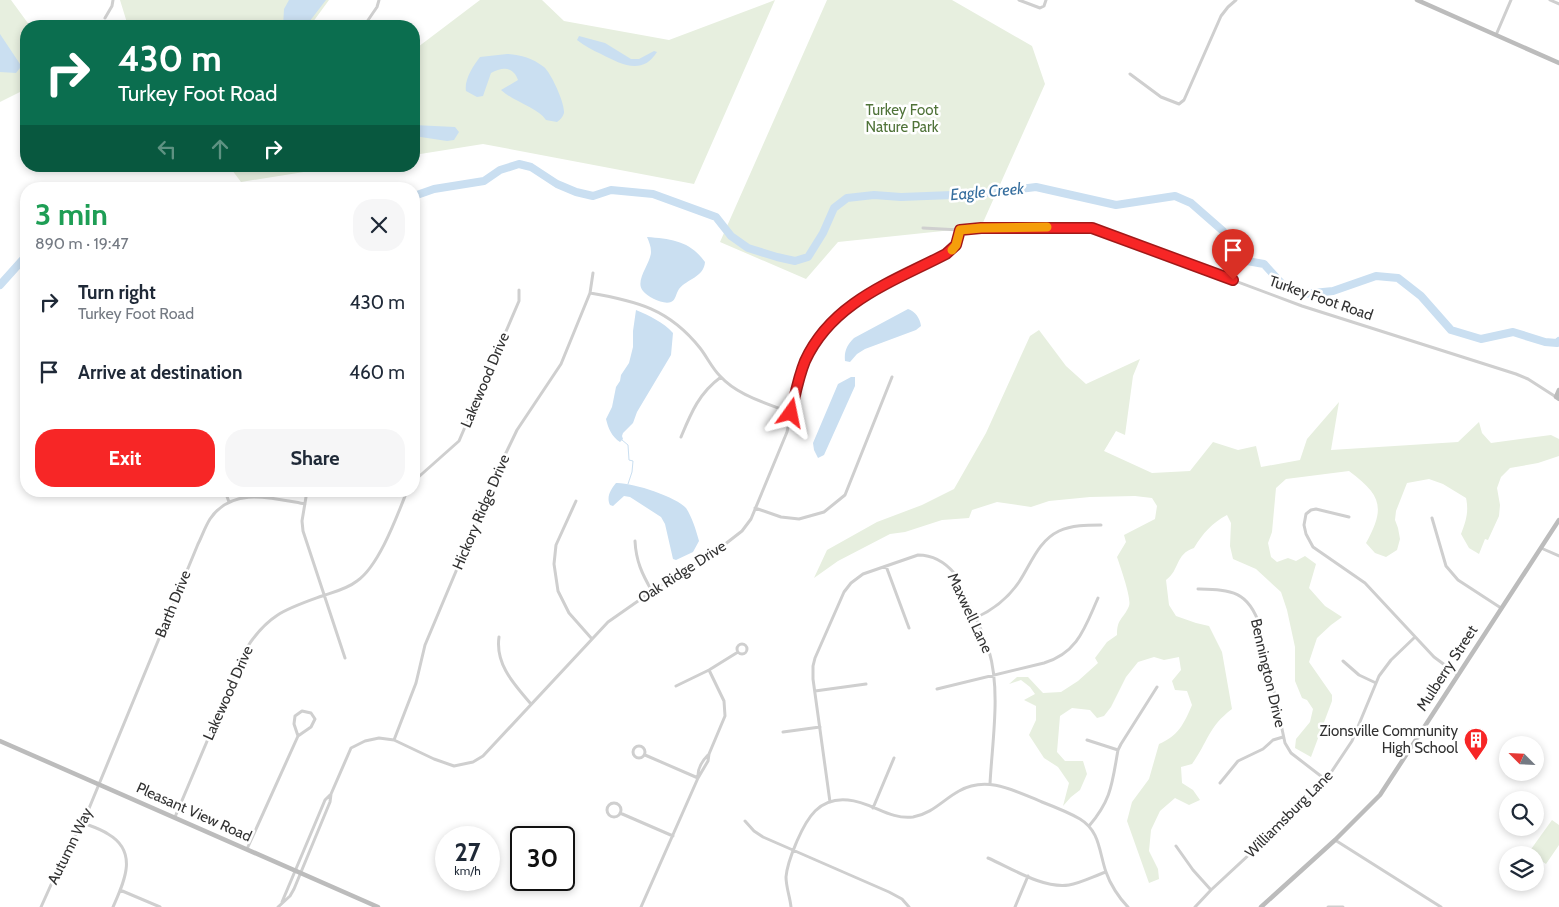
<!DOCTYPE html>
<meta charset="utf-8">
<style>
:root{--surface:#fff;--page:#f6f6f7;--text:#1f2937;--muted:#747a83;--accent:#f72626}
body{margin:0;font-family:Cabin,sans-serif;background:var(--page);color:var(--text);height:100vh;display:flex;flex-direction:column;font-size:19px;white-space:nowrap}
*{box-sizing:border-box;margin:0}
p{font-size:16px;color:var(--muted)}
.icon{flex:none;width:28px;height:28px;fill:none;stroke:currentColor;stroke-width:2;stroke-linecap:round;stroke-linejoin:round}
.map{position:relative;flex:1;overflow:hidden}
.sheet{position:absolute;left:20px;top:182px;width:400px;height:315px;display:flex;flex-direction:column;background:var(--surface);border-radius:20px;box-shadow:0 2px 8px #0003}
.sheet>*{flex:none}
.guide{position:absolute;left:20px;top:20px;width:400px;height:152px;border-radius:20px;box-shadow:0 2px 8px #0003;background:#0b6e4f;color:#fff;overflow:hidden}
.needle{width:32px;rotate:294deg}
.fabs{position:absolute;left:1499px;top:736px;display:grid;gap:10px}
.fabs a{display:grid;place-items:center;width:45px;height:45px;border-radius:50%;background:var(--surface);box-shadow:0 2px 8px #0003;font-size:25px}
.speed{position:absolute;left:435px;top:826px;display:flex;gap:10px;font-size:25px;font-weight:700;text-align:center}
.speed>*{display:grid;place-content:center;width:65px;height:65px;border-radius:50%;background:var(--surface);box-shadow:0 2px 8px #0003;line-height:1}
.speed small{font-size:12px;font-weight:400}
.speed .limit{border:2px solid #111;border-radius:8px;background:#fff;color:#111}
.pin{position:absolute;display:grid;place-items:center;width:42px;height:42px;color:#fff;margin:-51px -21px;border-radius:50% 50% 50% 0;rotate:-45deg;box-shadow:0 0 5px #0007}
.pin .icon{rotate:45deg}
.me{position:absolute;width:55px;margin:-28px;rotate:12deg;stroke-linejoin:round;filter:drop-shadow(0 0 4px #0008)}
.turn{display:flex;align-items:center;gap:18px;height:105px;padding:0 15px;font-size:22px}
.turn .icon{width:65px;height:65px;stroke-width:2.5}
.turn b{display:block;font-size:35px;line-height:42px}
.lanes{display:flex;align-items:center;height:48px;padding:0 15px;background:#0003;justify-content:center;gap:25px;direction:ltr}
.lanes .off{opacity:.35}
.round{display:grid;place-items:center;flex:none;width:52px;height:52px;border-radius:20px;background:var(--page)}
.summary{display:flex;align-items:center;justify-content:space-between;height:85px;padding:0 15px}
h1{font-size:30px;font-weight:700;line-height:38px;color:#1e9e55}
.action{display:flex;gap:10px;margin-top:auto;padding:10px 15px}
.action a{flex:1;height:58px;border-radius:20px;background:var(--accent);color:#fff;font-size:20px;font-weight:700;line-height:58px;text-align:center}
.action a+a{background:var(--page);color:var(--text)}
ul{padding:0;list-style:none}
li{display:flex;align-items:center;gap:15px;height:70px;padding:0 15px}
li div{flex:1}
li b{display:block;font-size:19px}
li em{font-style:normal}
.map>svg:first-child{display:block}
.green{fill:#e7efdf}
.water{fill:#cadff1}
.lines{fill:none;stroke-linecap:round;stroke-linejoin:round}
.stream{stroke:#cadff1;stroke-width:1}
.river{stroke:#cadff1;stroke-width:8}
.street{stroke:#cfcfcf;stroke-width:3}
.secondary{stroke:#bcbcbc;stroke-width:4.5}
.route-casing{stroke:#a11919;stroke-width:12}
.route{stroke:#f72626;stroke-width:9}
.slow{stroke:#f59e0b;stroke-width:9}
.labels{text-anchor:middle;stroke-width:5;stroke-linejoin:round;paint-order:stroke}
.park-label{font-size:15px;fill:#507339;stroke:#fff}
.street-label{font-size:15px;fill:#323232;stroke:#fff}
.poi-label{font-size:15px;fill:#323232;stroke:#fff;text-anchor:end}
.water-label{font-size:16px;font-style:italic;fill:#366e9e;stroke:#fff}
</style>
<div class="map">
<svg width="1559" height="907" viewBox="0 0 1559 907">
<rect width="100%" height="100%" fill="#fff"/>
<!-- green -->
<path class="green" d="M0,0H11L30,26H26V89L0,102Z
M120,0H329L310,26H128Z
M480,0H542L564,21L669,40L775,0L694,184L483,144L414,155V50Z
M827,0H952L1032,46L1045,84L981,227L838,242L806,279L720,242Z
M229,166H341L241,182Z
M1039,330L1066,366L1086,384L1140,359L1133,376L1125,435L1116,431L1104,451L1152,473L1190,471L1213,442L1238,450L1256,446L1261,467L1300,460L1307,439L1339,402L1331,450L1458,442L1479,422L1482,433L1491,443L1551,435L1559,439V456L1538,463L1510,468L1501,477L1497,488L1500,505L1499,516L1488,540L1485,539L1479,554L1469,548L1461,534C1466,521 1469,512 1466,498L1443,484L1429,479L1407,483L1396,511L1395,520L1398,528L1400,539L1397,550L1386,557L1375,553L1366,543C1386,507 1381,495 1349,471L1286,479L1276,488L1272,532L1268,543L1271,557L1277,562L1288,558L1296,561L1305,556L1316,564L1309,588L1325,606L1342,617L1331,625L1317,638L1309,662L1332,695V701L1311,757L1295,748L1296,739L1310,722L1313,709L1307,700L1302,698L1295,681V647L1287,610L1281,592L1256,569L1233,559L1230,546L1231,523L1227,515C1212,523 1203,533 1194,548C1175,554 1180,570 1166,580L1169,605L1176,616L1196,623L1209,626L1222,652L1232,709C1208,727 1208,742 1192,764L1181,767L1182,783L1193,790L1200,800L1189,805L1175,798L1160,811L1151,830L1149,851L1158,869L1159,879L1149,883L1127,821L1132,802L1149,779L1159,744C1178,736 1184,724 1192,705L1187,691L1175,690L1172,681L1181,670L1179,657L1164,660L1154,657L1138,662L1126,677L1111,707L1104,716L1097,718L1090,710L1072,708L1060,716L1057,752L1065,761H1083L1087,774L1080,790L1071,797L1063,806L1069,783L1058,767L1044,758L1029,735L1036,720V706L1024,700L1035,694L1030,687L1021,680L1009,684L1017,677H1028L1043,693L1061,692L1078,681L1098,663L1095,658L1107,642L1117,635C1117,618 1123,620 1129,606C1132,599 1120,566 1117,557L1126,542L1124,535L1155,519L1157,506L1152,498L1135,496L1090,497L1049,501L1031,507L997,502L972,510L969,518L942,520L905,532L890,534L838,561L814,578L827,550L877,522L922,505L954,489L986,433L1030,336Z
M1552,820L1559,825V845L1546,864L1529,852Z"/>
<!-- water -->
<path class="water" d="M289,0H326L306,26H283L284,9Z
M0,34L20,64V68L16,73L0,72Z
M579,36L605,43L631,59H639L654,51L657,52C642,76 621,64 601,54C592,50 585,46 577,40Z
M507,54C521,55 532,58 544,67C551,73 565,103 564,113C563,117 560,120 557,122L546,120C538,108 514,102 501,90L518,80C513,66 502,67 491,73L483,96L477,97L466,91C464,80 473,66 480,57Z
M414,125L455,127L459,132L454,140L447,141L414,136Z
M647,237C672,239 690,241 705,262C704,277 687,279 679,289C676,293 676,300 671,302C663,305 648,297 643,291C634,281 651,263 651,252C651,246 649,242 647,237Z
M908,309C915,311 920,318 921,326L916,330L865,349L857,354L850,362L845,361C844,351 847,345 854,338Z
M636,310C650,316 663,322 673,333L671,355L637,412L633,423L623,433L622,436L623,439L620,442C612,437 608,428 606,419L612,407L616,387L620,381L621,375L629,363L633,347V331Z
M851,377H855V386L824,455L818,458L814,450L813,443L838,384Z
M616,483C631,482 677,497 686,508C692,517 696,530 699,541L693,552L676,560L673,559L665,524L661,517L630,497L624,496L613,506L610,505C606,497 611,489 616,483Z"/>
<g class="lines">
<!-- stream -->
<path class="stream" d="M622,440L628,445L629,460L633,461L632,472L628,484"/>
<!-- river -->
<path class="river" d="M414,196L434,189L484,181L500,170L519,164L531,167L557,184L576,192L593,196L611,190L653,194L716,217L731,236L748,248L777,257L795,261L808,257L823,233L834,208L847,198L874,195L901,197L978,194L1036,187L1116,205L1175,196L1191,203L1223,231L1233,248L1247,261L1264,264L1283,285L1303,294L1333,291L1376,276L1398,278L1421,296L1451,330L1481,339L1513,332L1545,342L1557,343L1559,341
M0,285L26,256"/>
<!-- street -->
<path class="street" d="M1019,0L1040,8L1044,6L1046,0
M1550,0L1559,4
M105,18L112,6L113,0
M364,26L377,7L379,0
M1496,35L1511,0
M1130,74L1161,97L1179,104L1184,100L1221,16L1228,7L1236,0
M923,228L960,230L981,228L1091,227L1302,306L1516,374L1528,379L1556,397
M590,293C637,301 669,309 700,348C707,357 712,368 720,376C738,396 767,403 791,413
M681,437C691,413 699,393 721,377
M414,481L459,441L519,301V290
M225,491L229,502
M307,491L302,521L303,531L345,658
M576,501L556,545L554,564L558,591L569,613L592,639
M755,508L781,517L799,519L824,512L845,495L892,377
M1349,517L1316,509L1311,510L1306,514L1304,525L1306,534L1313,547L1365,583L1434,657L1457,674
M1432,518L1446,566L1458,580L1501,608
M635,541C636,561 642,574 652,591
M1541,548L1559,556
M886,566L909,628
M1198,589C1231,590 1248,590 1260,626L1285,743L1291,753L1326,780
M975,618C993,610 1008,598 1019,582C1031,564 1038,541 1059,531C1072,525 1087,525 1101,525
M499,637C495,665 515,685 531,704
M737 649a5 5 0 1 1 10 0a5 5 0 1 1-10 0Z
M1343,661L1359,675L1376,683
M676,686L709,670L738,652
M937,689L1044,663C1078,653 1085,627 1098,598
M815,691L866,684
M783,732L820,727
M394,740L416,683L425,645L504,457L517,430L561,364L590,293L593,273
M1087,740L1118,750
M633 752a6 6 0 1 1 12 0a6 6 0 1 1-12 0Z
M645,755L698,778
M698,778C697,769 703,760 708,755
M1220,783L1238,761L1263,749L1273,740L1283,737
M830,802L813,679V666L815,658L844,592L851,583L863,574L918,555C934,555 945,562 955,574C966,600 981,624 989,651C1001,691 992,743 990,784
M607 810a7 7 0 1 1 14 0a7 7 0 1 1-14 0Z
M873,808L894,758
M620,813L673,836
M175,817L246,649C268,614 286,609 322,596C334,592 347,589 357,581C379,566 397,516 407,491
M745,821L754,831L763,837L889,892L902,899L909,907
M83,823C91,826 101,829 108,834C139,852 124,882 113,907
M1089,826C1112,799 1112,783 1118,750L1121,744L1157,687
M1335,840L1441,907
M1176,846L1193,870L1211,890
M247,849L298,736L311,727L315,719L311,713L302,711L295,716L294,724L298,736
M988,858C1011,868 1043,889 1069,885C1081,883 1094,876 1106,872
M120,890L160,907
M282,902L325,800L330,795
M41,907L68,847L83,823L198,544C202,536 205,527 210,519C232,486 272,498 305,504
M278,907L290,896L294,889L330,802L331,794L351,748L365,741L379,738L394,740L434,759L454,766L473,762L483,756L608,622L668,580L715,552L742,531L751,519L787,432L797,384L805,363L815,342L839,314L863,296L946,254L956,245L960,230
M641,907L698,778L708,761L709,754L725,716L724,701L709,670
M791,907C790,897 786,887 786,877C787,864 792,853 797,841C807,818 819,797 848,800C872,802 889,820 913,817C932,814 944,799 959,791C987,775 1015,791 1042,802C1055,807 1068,812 1080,819C1100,831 1099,852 1106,872C1110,884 1119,898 1128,907
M1015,907L1028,876
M1195,907L1211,890L1309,799L1326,780L1352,741L1379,676L1391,660L1415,637
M1328,907H1343"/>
<!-- secondary -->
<path class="secondary" d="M1417,0L1559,63
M1559,390L1556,397L1559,399
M0,741L378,907
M1261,907L1335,840L1380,795L1559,520"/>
</g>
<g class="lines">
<defs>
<path id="route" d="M791,413C795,396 798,378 805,361C832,302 892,282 946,254L956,245L960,230L981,228H1092L1233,280"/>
</defs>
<!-- route casing -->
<use href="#route" class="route-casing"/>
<!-- route -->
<use href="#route" class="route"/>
<!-- slow -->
<path class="slow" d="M952,250L956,245L960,230L981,228L1047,227"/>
</g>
<!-- icons -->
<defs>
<symbol id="building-pin" viewBox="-11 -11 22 30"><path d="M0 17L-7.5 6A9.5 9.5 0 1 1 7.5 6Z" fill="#f72626" stroke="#fff"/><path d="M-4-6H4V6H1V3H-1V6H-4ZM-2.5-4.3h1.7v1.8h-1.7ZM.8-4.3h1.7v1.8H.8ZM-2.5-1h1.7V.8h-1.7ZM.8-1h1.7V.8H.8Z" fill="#fff"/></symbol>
</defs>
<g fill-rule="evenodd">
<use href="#building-pin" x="1462" y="726" width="28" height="38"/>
</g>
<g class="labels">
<!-- park labels -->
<g class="park-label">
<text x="902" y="115">Turkey Foot<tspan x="902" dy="17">Nature Park</tspan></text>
</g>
<!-- street labels -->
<g class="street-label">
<text transform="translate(1321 298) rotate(19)" y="5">Turkey Foot Road</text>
<text transform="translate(485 380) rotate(-67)" y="5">Lakewood Drive</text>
<text transform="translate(481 512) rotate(-67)" y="5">Hickory Ridge Drive</text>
<text transform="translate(682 572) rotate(-33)" y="5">Oak Ridge Drive</text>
<text transform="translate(173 604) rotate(-68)" y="5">Barth Drive</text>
<text transform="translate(970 613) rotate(65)" y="5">Maxwell Lane</text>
<text transform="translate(1447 668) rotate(-57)" y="5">Mulberry Street</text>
<text transform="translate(1268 673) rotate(77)" y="5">Bennington Drive</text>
<text transform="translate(228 693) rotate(-66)" y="5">Lakewood Drive</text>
<text transform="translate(194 812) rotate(24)" y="5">Pleasant View Road</text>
<text transform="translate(1289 814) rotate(-45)" y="5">Williamsburg Lane</text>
<text transform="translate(70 846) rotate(-64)" y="5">Autumn Way</text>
</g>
<!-- poi labels -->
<g class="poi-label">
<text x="1458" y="736">Zionsville Community<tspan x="1458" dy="17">High School</tspan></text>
</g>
<!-- water labels -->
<g class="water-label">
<text transform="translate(987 191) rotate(-5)" y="6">Eagle Creek</text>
</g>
</g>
</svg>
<div class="fabs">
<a><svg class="needle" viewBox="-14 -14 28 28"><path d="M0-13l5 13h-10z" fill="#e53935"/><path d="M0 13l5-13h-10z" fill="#747a83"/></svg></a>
<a><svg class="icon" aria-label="search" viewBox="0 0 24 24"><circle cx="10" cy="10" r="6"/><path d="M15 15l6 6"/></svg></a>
<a><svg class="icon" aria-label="layers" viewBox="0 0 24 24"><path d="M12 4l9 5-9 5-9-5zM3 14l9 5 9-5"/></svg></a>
</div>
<div class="speed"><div>27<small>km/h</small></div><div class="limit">30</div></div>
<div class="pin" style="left:1233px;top:280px;background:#d93025"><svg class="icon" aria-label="arrive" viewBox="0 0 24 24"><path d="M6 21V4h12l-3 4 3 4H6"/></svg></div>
<svg class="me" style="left:791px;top:413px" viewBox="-20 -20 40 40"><path d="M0-17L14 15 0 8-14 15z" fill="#f72626" stroke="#fff" stroke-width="4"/></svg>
<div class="guide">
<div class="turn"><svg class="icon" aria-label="right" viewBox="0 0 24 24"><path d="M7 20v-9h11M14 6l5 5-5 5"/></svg><div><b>430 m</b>Turkey Foot Road</div></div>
<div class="lanes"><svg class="icon off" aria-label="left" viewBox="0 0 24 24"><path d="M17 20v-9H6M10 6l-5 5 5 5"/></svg><svg class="icon off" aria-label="ahead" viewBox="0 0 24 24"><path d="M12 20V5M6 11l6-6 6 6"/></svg><svg class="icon" aria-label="right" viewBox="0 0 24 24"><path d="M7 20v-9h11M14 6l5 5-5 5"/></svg></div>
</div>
<section class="sheet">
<div class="summary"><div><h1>3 min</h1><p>890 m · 19:47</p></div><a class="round"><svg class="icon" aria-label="close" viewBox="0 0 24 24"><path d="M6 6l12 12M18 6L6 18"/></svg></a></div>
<ul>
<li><svg class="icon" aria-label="right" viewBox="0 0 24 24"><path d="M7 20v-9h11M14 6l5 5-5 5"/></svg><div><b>Turn right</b><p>Turkey Foot Road</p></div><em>430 m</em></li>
<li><svg class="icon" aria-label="arrive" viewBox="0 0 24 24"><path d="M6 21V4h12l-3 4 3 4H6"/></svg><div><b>Arrive at destination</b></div><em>460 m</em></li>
</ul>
<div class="action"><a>Exit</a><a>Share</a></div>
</section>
</div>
